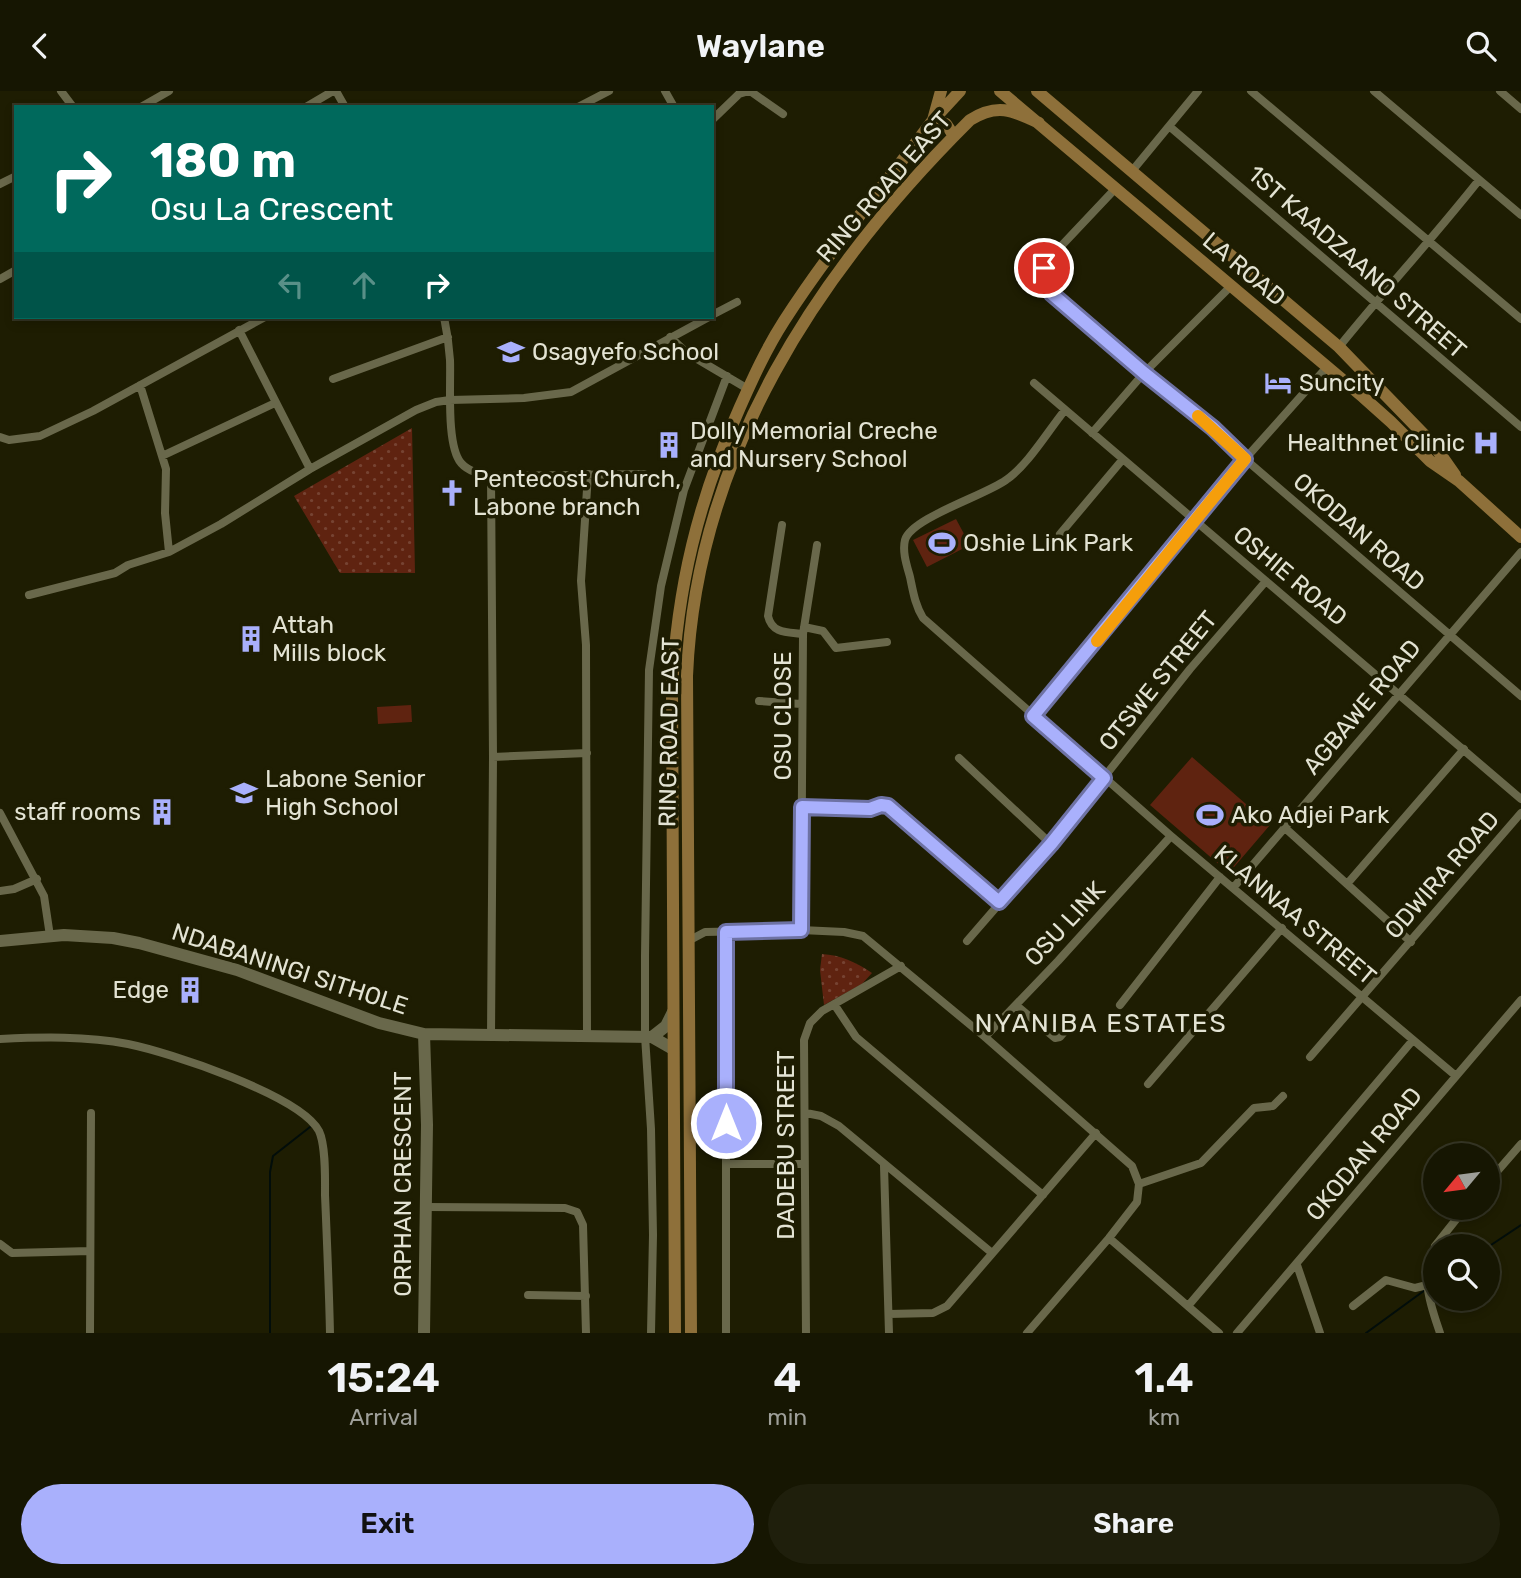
<!DOCTYPE html>
<style>
:root{--surface:#161602;--page:#1f1f0c;--text:#f1f3f6;--muted:#9e9f99;--line:#353524;--accent:#a9b0fc}
body{margin:0;font-family:Rubik,sans-serif;background:var(--page);color:var(--text);height:100vh;display:flex;flex-direction:column;font-size:26px;white-space:nowrap}
*{box-sizing:border-box;margin:0}
p{font-size:23px;color:var(--muted)}
.icon{flex:none;width:38px;height:38px;fill:none;stroke:currentColor;stroke-width:2;stroke-linecap:round;stroke-linejoin:round}
.map{position:relative;height:1242px;overflow:hidden}
.side{display:flex;flex-direction:column;background:var(--surface);flex:1}
.side>*{flex:none}
.banner{position:absolute;left:14px;top:14px;width:700px;height:214px;border-radius:0px;box-shadow:0 4px 10px #0003,0 0 0 2px var(--line);background:#00695c;color:#fff;overflow:hidden}
.needle{width:46px;rotate:241deg}
.fabs{position:absolute;left:1423px;top:1052px;display:grid;gap:14px}
.fabs a{display:grid;place-items:center;width:77px;height:77px;border-radius:50%;background:var(--surface);box-shadow:0 4px 10px #0003,0 0 0 2px var(--line);font-size:35px}
.pin{position:absolute;display:grid;place-items:center;width:60px;height:60px;color:#fff;margin:-30px;border:4px solid #fff;border-radius:50%;box-shadow:0 2px 7px #0007}
.me{position:absolute;width:77px;margin:-38px;rotate:0deg;stroke-linejoin:round;filter:drop-shadow(0 0 5px #0008)}
.turn{display:flex;align-items:center;gap:24px;height:147px;padding:0 21px;font-size:32px}
.turn .icon{width:91px;height:91px;stroke-width:2.5}
.turn b{display:block;font-size:49px;line-height:60px}
.lanes{display:flex;align-items:center;height:66px;padding:0 21px;background:#0003;justify-content:center;gap:35px;direction:ltr}
.lanes .off{opacity:.35}
.eta{display:flex;justify-content:space-evenly;align-items:center;height:119px;text-align:center}
.eta b{font-size:42px;font-weight:600;line-height:49px}
.cta{display:flex;gap:14px;margin-top:auto;padding:14px 21px}
.cta a{flex:1;height:80px;border-radius:42px;background:var(--accent);color:#111;font-size:28px;font-weight:600;line-height:80px;text-align:center}
.cta a+a{background:var(--page);color:var(--text)}
header{display:flex;justify-content:space-between;align-items:center;height:91px;padding:0 21px;background:var(--surface);font-size:32px;font-weight:600}
.map>svg:first-child{display:block}
.park{fill:url(#park-dots)}
.pitch{fill:#5f2310}
.lines{fill:none;stroke-linecap:round;stroke-linejoin:round}
.stream{stroke:#020d0a;stroke-width:2}
.street{stroke:#69684b;stroke-width:8}
.secondary{stroke:#69684b;stroke-width:12}
.primary{stroke:#8e703a;stroke-width:12}
.route-casing{stroke:#6e72a4;stroke-width:18}
.route{stroke:#a9b0fc;stroke-width:12}
.slow{stroke:#f59e0b;stroke-width:12}
.labels{text-anchor:middle;stroke-width:7;stroke-linejoin:round;paint-order:stroke}
.street-label{font-size:24px;fill:#e3e3d3;stroke:#1e1d02}
.poi-label{font-size:24px;fill:#e3e3d3;stroke:#1e1d02;text-anchor:start}
.neighbourhood-label{font-size:26px;letter-spacing:2px;fill:#e3e3d3;stroke:#1e1d02}
</style>
<header><svg class="icon" aria-label="back" viewBox="0 0 24 24"><path d="M15 5l-7 7 7 7"/></svg>Waylane<svg class="icon" aria-label="search" viewBox="0 0 24 24"><circle cx="10" cy="10" r="6"/><path d="M15 15l6 6"/></svg></header>
<div class="map">
<svg width="1521" height="1242" viewBox="0 0 1521 1242">
<defs>
<pattern id="park-dots" width="8" height="8" patternUnits="userSpaceOnUse" patternTransform="scale(1.75)"><rect width="8" height="8" fill="#5f2310"/><path d="M2 2h.1M6 6h.1" fill="none" stroke="#764332" stroke-width="1.8" stroke-linecap="round"/></pattern>
</defs>
<rect width="100%" height="100%" fill="#1e1d02"/>
<!-- park -->
<path class="park" d="M412,337L415,482H340L294,405Z
M822,863C840,864 856,871 872,882L862,893L824,914L820,879Z"/>
<!-- pitch -->
<path class="pitch" d="M956,428L970,454L927,476L913,449Z
M411,614L412,631L378,633L377,616Z
M1192,666L1270,734L1229,782L1150,714Z"/>
<g class="lines">
<!-- stream -->
<path class="stream" d="M1488,1156L1521,1134
M270,1242V1081L273,1065L310,1036
M1366,1242L1425,1199"/>
<!-- street -->
<path class="street" d="M61,0L73,16
M336,0L345,16
M665,0L674,16
M750,0L783,23
M1251,0L1521,228
M1374,0L1521,124
M1500,0L1521,18
M141,16L169,0
M306,16L333,0
M578,16L609,0
M712,29L739,3L749,0
M1169,35L1521,336
M1132,80L1198,0
M0,93L16,85
M1115,98L1048,169C1041,182 1046,191 1052,203L1144,282L1213,337L1245,368L1521,605
M0,188L16,179
M712,224L737,211
M444,226C447,240 449,254 450,269C451,294 446,354 461,372C469,381 481,383 491,385L493,666L491,945
M239,239L310,378
M670,246L687,262L748,298
M1339,256C1385,199 1434,146 1479,89
M333,288L448,246
M1034,292L1521,708
M140,294L166,378L165,422L169,461
M1065,319C1048,340 1028,374 1006,389C986,404 911,427 905,449C902,461 907,475 910,486C913,500 915,514 923,527L1171,745L1456,985
M1092,342L1144,282L1231,195
M0,346L9,349L40,345L93,320L265,226
M162,365L275,312
M491,385L644,383
M782,434L768,525C772,543 788,541 803,543
M1060,443L1123,368
M29,504L115,482L128,474L169,461L221,433L310,378L416,319L436,311L450,309L524,307L571,301L709,226
M804,536L823,540L836,557L887,551
M759,610L801,613
M1033,625L1245,368L1327,276
M493,666L587,662
M959,667L1051,753
M802,716L870,718L881,714L888,715L999,811
M0,722L44,805L50,845
M1284,736L1411,851
M1347,793L1464,658
M1233,797L1521,461
M0,800L14,798L37,788
M801,839L803,543L817,454
M726,841V1242
M690,849L705,841L801,839L844,841L863,845L985,946L1132,1075L1139,1093L1137,1111L1109,1147L1027,1242
M967,850L1051,753L1190,578L1266,490
M834,913L856,946L1043,1104
M1016,914L1055,947L1060,946L1072,932
M1120,914L1220,786
M587,944L586,554L581,490L588,383
M985,946L1058,870L1171,745
M0,948C42,946 86,945 128,953C168,961 300,1004 319,1040C326,1055 325,1087 325,1104C327,1150 329,1196 330,1242
M1310,966L1521,722
M1148,993L1282,837
M806,1022L821,1025L839,1035L992,1162
M727,1073H804
M884,1075L889,1242
M1488,1091L1521,1053
M1139,1093L1201,1072L1254,1017L1273,1015L1283,1005
M426,1116L565,1117L577,1121L583,1134L586,1242
M1109,1147L1219,1242
M0,1153L12,1162L90,1160
M1435,1155L1466,1116
M1435,1156C1421,1190 1429,1209 1440,1242
M1297,1174L1320,1242
M528,1204L586,1205
M1188,1215L1413,949
M1353,1215L1386,1189L1415,1197L1427,1194
M889,1223L933,1222L947,1215L1096,1042
M90,1242L91,1022
M651,1242L653,1144L651,1038L645,945V865L649,579L661,495L684,399L727,285
M806,1242L804,949L810,932L822,920L901,875
M1237,1242L1521,909"/>
<!-- secondary -->
<path class="secondary" d="M0,850L64,844L113,847L139,852L237,879L379,932L424,943L652,946L673,958
M652,946L666,935L673,921
M424,1242L427,1034L424,943"/>
<!-- primary -->
<path class="primary" d="M1000,0L1363,306L1391,331L1430,370L1459,390L1521,446
M1037,0L1339,256L1434,354L1455,384
M936,26L960,0
M933,29L946,33L954,45
M675,1242L672,599C677,496 698,410 740,316C753,287 766,258 784,230C829,160 883,96 933,29L941,0
M691,1242L687,585C696,364 818,180 970,29C997,12 1012,19 1039,32"/>
</g>
<g class="lines">
<defs>
<path id="route" d="M726,1032V841L801,839L802,716L870,718L881,714L888,715L999,811L1051,753L1104,687L1033,625L1245,368L1213,337L1144,282L1052,203L1045,190L1044,177"/>
</defs>
<!-- route casing -->
<use href="#route" class="route-casing"/>
<!-- route -->
<use href="#route" class="route"/>
<!-- slow -->
<path class="slow" d="M1097,550L1245,368L1198,325"/>
</g>
<!-- icons -->
<defs>
<symbol id="school-bare" viewBox="-9 -9 18 18"><path d="M0-5L7-2L0 1L-7-2ZM-4 1L0 2.5L4 1V4Q0 6-4 4Z" fill="#a9b0fc" stroke="#1e1d02" stroke-width="2.5" paint-order="stroke"/></symbol>
<symbol id="hotel-bare" viewBox="-9 -9 18 18"><path d="M-6-4.5h1.5V1H6V5H4.5V3h-9V5H-6ZM-4 0a1.8 1.8 0 1 1 3.6 0ZM.5 0V-2.5h3Q6-2.5 6 0Z" fill="#a9b0fc" stroke="#1e1d02" stroke-width="2.5" paint-order="stroke"/></symbol>
<symbol id="hospital-bare" viewBox="-9 -9 18 18"><path d="M-5-5h3v3.5h4V-5h3V5h-3V1.5h-4V5h-3Z" fill="#a9b0fc" stroke="#1e1d02" stroke-width="2.5" paint-order="stroke"/></symbol>
<symbol id="building-bare" viewBox="-9 -9 18 18"><path d="M-4-6H4V6H1V3H-1V6H-4ZM-2.5-4.3h1.7v1.8h-1.7ZM.8-4.3h1.7v1.8H.8ZM-2.5-1h1.7V.8h-1.7ZM.8-1h1.7V.8H.8Z" fill="#a9b0fc" stroke="#1e1d02" stroke-width="2.5" paint-order="stroke"/></symbol>
<symbol id="church-bare" viewBox="-9 -9 18 18"><path d="M-1.2-6h2.4v3.5h3.3v2.4h-3.3V6h-2.4V-.1h-3.3v-2.4h3.3Z" fill="#a9b0fc" stroke="#1e1d02" stroke-width="2.5" paint-order="stroke"/></symbol>
<symbol id="stadium-bare" viewBox="-9 -9 18 18"><path d="M0-5a6.5 5 0 1 0 0 10a6.5 5 0 1 0 0-10ZM-3.5-1.8h7v3.6h-7Z" fill="#a9b0fc" stroke="#1e1d02" stroke-width="2.5" paint-order="stroke"/></symbol>
</defs>
<g fill-rule="evenodd">
<use href="#school-bare" x="492" y="242" width="38" height="38"/>
<use href="#hotel-bare" x="1259" y="273" width="38" height="38"/>
<use href="#hospital-bare" x="1467" y="333" width="38" height="38"/>
<use href="#building-bare" x="650" y="335" width="38" height="38"/>
<use href="#church-bare" x="433" y="383" width="38" height="38"/>
<use href="#stadium-bare" x="923" y="433" width="38" height="38"/>
<use href="#building-bare" x="232" y="529" width="38" height="38"/>
<use href="#school-bare" x="225" y="683" width="38" height="38"/>
<use href="#building-bare" x="143" y="702" width="38" height="38"/>
<use href="#stadium-bare" x="1191" y="705" width="38" height="38"/>
<use href="#building-bare" x="171" y="880" width="38" height="38"/>
</g>
<g class="labels">
<!-- street labels -->
<g class="street-label">
<text transform="translate(884 96) rotate(-49)" y="8">RING ROAD EAST</text>
<text transform="translate(1357 171) rotate(41)" y="8">1ST KAADZAANO STREET</text>
<text transform="translate(1244 178) rotate(40)" y="8">LA ROAD</text>
<text transform="translate(1359 441) rotate(41)" y="8">OKODAN ROAD</text>
<text transform="translate(1290 485) rotate(40)" y="8">OSHIE ROAD</text>
<text transform="translate(1158 590) rotate(-51)" y="8">OTSWE STREET</text>
<text transform="translate(1362 616) rotate(-50)" y="8">AGBAWE ROAD</text>
<text transform="translate(783 625) rotate(-90)" y="8">OSU CLOSE</text>
<text transform="translate(669 641) rotate(-89)" y="8">RING ROAD EAST</text>
<text transform="translate(1442 784) rotate(-49)" y="8">ODWIRA ROAD</text>
<text transform="translate(1295 824) rotate(40)" y="8">KLANNAA STREET</text>
<text transform="translate(1065 833) rotate(-47)" y="8">OSU LINK</text>
<text transform="translate(290 878) rotate(18)" y="8">NDABANINGI SITHOLE</text>
<text transform="translate(786 1054) rotate(-90)" y="8">DADEBU STREET</text>
<text transform="translate(1364 1063) rotate(-50)" y="8">OKODAN ROAD</text>
<text transform="translate(403 1093) rotate(-90)" y="8">ORPHAN CRESCENT</text>
</g>
<!-- poi labels -->
<g class="poi-label">
<text x="532" y="269">Osagyefo School</text>
<text x="1299" y="300">Suncity</text>
<text x="690" y="348">Dolly Memorial Creche<tspan x="690" dy="28">and Nursery School</tspan></text>
<text x="1465" y="360" text-anchor="end">Healthnet Clinic</text>
<text x="473" y="396">Pentecost Church,<tspan x="473" dy="28">Labone branch</tspan></text>
<text x="963" y="460">Oshie Link Park</text>
<text x="272" y="542">Attah<tspan x="272" dy="28">Mills block</tspan></text>
<text x="265" y="696">Labone Senior<tspan x="265" dy="28">High School</tspan></text>
<text x="141" y="729" text-anchor="end">staff rooms</text>
<text x="1231" y="732">Ako Adjei Park</text>
<text x="169" y="907" text-anchor="end">Edge</text>
</g>
<!-- neighbourhood labels -->
<g class="neighbourhood-label">
<text x="1101" y="941">NYANIBA ESTATES</text>
</g>
</g>
</svg>
<div class="fabs">
<a><svg class="needle" viewBox="-14 -14 28 28"><path d="M0-13l5 13h-10z" fill="#e53935"/><path d="M0 13l5-13h-10z" fill="#9e9f99"/></svg></a>
<a><svg class="icon" aria-label="search" viewBox="0 0 24 24"><circle cx="10" cy="10" r="6"/><path d="M15 15l6 6"/></svg></a>
</div>
<div class="pin" style="left:1044px;top:177px;background:#d93025"><svg class="icon" aria-label="arrive" viewBox="0 0 24 24"><path d="M6 21V4h12l-3 4 3 4H6"/></svg></div>
<svg class="me" style="left:726px;top:1032px" viewBox="-20 -20 40 40"><circle r="17" fill="#a9b0fc" stroke="#fff" stroke-width="3"/><path d="M0-11L8 9 0 5-8 9z" fill="#fff"/></svg>
<div class="banner">
<div class="turn"><svg class="icon" aria-label="right" viewBox="0 0 24 24"><path d="M7 20v-9h11M14 6l5 5-5 5"/></svg><div><b>180 m</b>Osu La Crescent</div></div>
<div class="lanes"><svg class="icon off" aria-label="left" viewBox="0 0 24 24"><path d="M17 20v-9H6M10 6l-5 5 5 5"/></svg><svg class="icon off" aria-label="ahead" viewBox="0 0 24 24"><path d="M12 20V5M6 11l6-6 6 6"/></svg><svg class="icon" aria-label="right" viewBox="0 0 24 24"><path d="M7 20v-9h11M14 6l5 5-5 5"/></svg></div>
</div>
</div>
<section class="side">
<div class="eta">
<div><b>15:24</b><p>Arrival</p></div>
<div><b>4</b><p>min</p></div>
<div><b>1.4</b><p>km</p></div>
</div>
<div class="cta"><a>Exit</a><a>Share</a></div>
</section>
